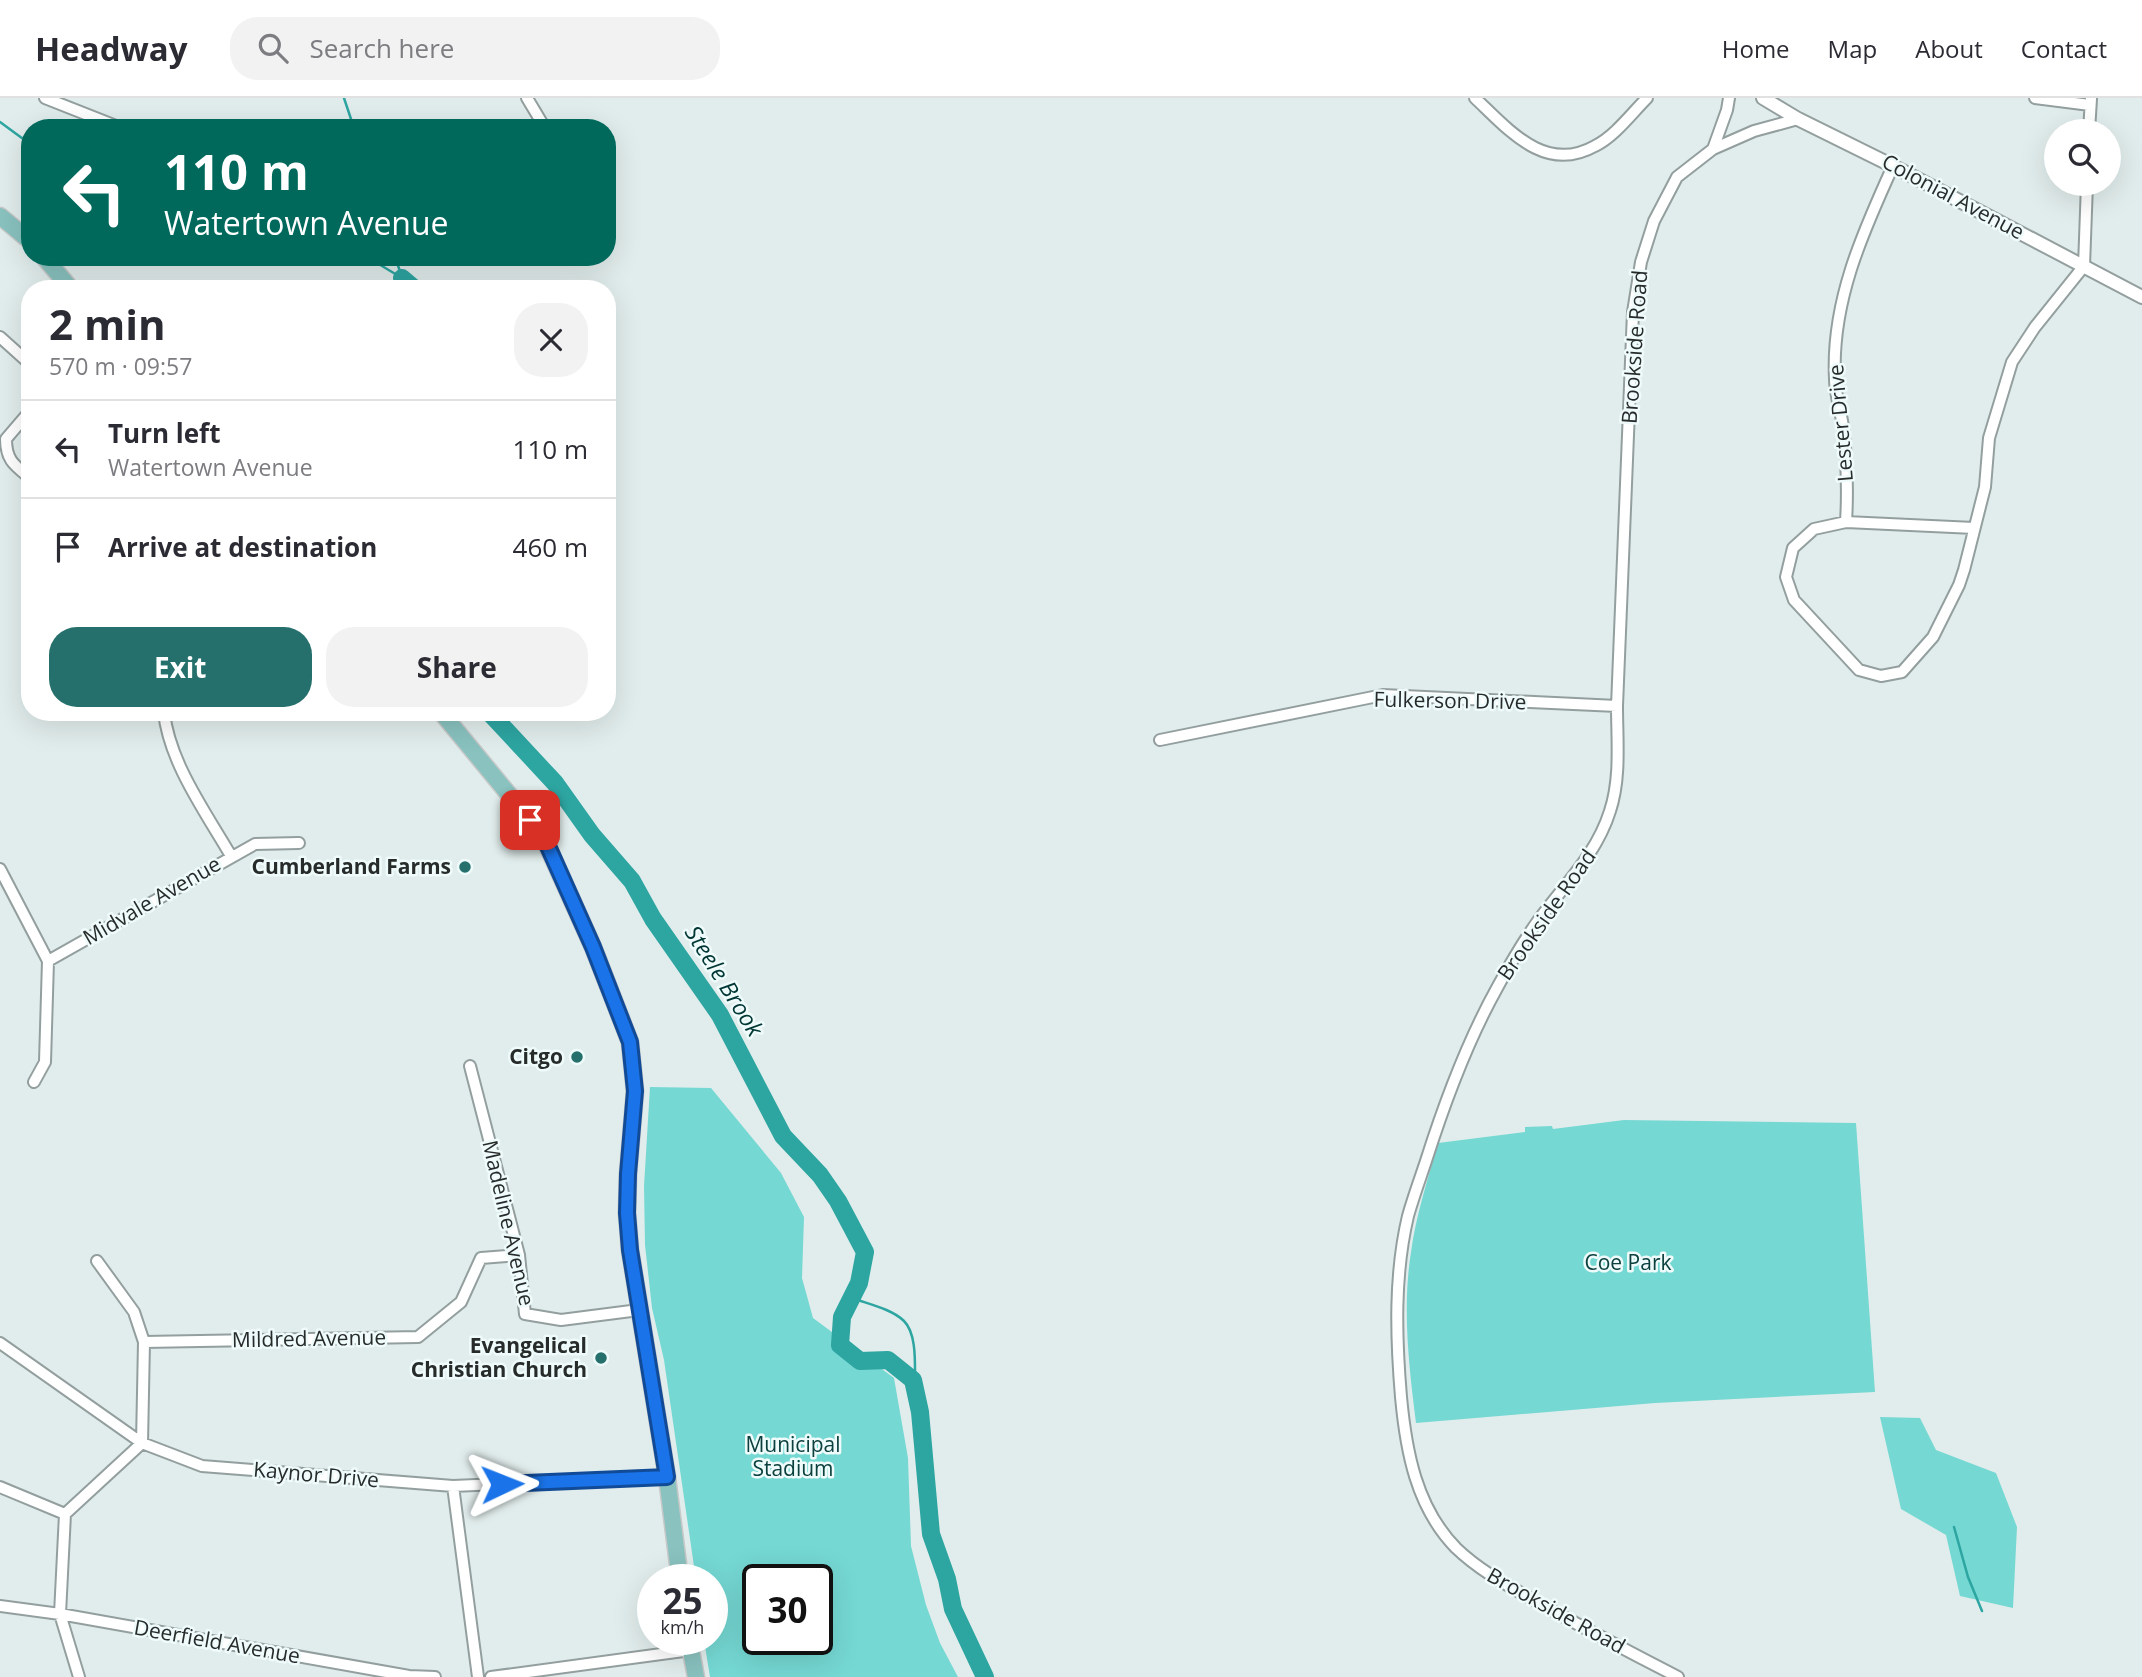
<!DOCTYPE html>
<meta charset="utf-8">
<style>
:root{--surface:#fff;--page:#f2f2f3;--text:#2b2b33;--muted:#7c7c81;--line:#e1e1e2;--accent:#25706c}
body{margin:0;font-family:"Open Sans",sans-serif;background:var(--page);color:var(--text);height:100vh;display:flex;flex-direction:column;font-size:26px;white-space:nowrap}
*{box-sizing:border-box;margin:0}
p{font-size:23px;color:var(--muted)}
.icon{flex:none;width:38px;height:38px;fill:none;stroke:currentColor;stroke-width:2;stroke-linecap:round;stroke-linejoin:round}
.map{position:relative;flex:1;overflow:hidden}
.side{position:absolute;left:21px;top:182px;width:595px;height:441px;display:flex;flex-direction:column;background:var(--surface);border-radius:28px;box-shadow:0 7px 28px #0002}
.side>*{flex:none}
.hud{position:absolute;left:21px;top:21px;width:595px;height:147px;border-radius:28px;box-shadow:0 7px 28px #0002;background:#00695c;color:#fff;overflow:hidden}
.buttons{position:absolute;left:2044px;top:21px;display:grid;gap:14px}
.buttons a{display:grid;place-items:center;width:77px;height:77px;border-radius:50%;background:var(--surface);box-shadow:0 7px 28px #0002;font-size:35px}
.speed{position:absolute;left:637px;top:1466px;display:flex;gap:14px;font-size:35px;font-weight:700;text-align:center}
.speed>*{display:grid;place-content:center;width:91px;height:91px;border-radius:50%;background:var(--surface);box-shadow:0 7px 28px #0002;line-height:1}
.speed small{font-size:18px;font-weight:400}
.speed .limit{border:4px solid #111;border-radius:10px;background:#fff;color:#111}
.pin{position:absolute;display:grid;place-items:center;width:60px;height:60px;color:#fff;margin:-30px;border-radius:14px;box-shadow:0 4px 10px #0006}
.me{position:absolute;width:77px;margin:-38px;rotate:88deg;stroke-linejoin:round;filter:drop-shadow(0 0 5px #0008)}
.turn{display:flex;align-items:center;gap:24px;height:147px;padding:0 28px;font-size:32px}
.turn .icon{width:91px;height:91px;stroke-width:2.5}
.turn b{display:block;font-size:49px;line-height:60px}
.round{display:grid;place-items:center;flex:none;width:74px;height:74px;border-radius:28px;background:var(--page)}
.summary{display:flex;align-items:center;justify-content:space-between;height:119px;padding:0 28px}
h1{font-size:42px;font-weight:700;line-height:52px}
.primary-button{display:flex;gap:14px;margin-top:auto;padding:14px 28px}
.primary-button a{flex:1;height:80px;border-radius:28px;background:var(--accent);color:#fff;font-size:28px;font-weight:700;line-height:80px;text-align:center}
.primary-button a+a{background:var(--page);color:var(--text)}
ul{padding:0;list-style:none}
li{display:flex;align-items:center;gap:21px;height:98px;padding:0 28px;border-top:2px solid var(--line)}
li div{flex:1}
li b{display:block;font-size:26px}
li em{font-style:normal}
header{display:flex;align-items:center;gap:42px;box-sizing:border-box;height:98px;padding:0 35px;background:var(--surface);border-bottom:2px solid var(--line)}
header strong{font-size:33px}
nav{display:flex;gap:38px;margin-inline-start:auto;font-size:24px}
.search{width:490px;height:63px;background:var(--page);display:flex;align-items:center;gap:18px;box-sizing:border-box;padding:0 24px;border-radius:28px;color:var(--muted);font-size:26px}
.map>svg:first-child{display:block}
.green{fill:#75d8d3;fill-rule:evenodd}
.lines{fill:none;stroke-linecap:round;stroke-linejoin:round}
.stream{stroke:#2da5a1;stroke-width:2.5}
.river{stroke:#2da5a1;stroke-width:18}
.minor-casing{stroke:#939f9e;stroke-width:14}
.tertiary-casing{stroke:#939f9e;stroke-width:16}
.primary-casing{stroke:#c7c8c8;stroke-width:19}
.minor{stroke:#fff;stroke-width:10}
.tertiary{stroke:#fff;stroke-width:12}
.primary{stroke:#89c2bf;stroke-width:16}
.route-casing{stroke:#114b97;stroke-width:18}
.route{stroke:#1a73e8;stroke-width:12}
.poi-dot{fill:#25706c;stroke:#eefbfa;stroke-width:2.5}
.labels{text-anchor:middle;stroke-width:5;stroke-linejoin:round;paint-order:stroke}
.street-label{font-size:21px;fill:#272c2b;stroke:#eefbfa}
.poi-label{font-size:21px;font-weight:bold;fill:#272c2b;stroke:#eefbfa;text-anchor:end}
.park-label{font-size:21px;fill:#0b403e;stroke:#eefbfa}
.water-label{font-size:23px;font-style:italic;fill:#003634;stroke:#eefbfa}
</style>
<header>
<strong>Headway</strong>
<div class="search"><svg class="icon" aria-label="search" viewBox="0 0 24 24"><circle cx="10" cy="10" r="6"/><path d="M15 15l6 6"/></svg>Search here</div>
<nav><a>Home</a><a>Map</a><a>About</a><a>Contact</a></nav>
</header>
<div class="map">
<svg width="2142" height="1579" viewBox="0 0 2142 1579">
<rect width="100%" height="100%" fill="#e1edec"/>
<!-- green -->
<path class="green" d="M650,989L711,990L781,1075L804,1119L802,1180L813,1220L894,1280L908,1360L911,1448L926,1507L940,1545L958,1579H710L704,1542H712V1482H696L664,1262L652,1210L645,1147L644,1088ZM758,1482H817V1542H758Z
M1624,1022L1856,1025L1875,1294L1655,1305L1416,1325C1409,1269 1402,1211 1411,1154C1416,1117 1428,1081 1438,1045L1525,1034V1029L1552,1028L1553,1031Z
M1880,1319L1920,1320L1936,1352L1996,1375L2017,1429L2013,1510L1960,1498L1946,1437L1901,1411Z"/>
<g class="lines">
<!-- stream -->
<path class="stream" d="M344,0L354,30
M0,24L30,46
M367,159L402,180
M395,159L402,179
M852,1200C868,1206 892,1211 904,1223C916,1235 915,1262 915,1278L913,1282
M1954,1429L1968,1479L1982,1513"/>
<!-- river -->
<path class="river" d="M402,180L415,191
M489,614L555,685L592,737L632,783L653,821L720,917L783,1038L820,1077L838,1103L865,1154L859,1185L842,1219L840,1247L860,1263L888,1262L913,1282L920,1314L931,1436L947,1481L953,1511L985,1579"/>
<defs>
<path id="minor" d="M45,0L121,30
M527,0L545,30
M1475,0C1509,32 1545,76 1595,48C1615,38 1631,16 1647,0
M2035,0L2090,7
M2089,33L2091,1
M1713,51L1727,12L1729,0
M0,239L30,266
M30,313L6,341C6,362 14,367 30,380
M1846,424C1848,391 1847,362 1843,329C1841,313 1835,297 1835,281C1831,205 1862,136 1893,68
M1974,430L1846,424L1814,431L1793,450L1786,479L1794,502L1859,572L1881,578L1902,574L1933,539L1959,487L1964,472L1985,389L1989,340L2012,264L2035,229L2084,168L2087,86
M164,614C169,664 206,715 231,758
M1160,642L1383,597L1617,608
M0,771L48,863L45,964L34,984
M48,863L255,746L299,745
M470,968L519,1157L525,1216L561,1222L639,1212
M144,1244L418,1239L461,1204L481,1160L519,1157
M0,1245L142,1345L202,1368L453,1388L667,1379
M453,1388L478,1579
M0,1389L65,1416
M0,1508L60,1516L409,1578L435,1579
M79,1579L60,1516L65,1416L142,1345L144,1244L134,1214L97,1163
M491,1579L691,1552
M1678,1579C1633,1556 1588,1532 1544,1508C1513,1490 1482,1475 1456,1450C1416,1409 1406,1353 1401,1299C1396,1239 1394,1177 1408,1118C1413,1100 1420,1081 1426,1063C1445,1003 1467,944 1497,890C1510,866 1524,842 1540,820C1566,785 1597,755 1610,713C1621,680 1617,642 1617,608L1633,214L1641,164L1654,123L1677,79L1713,51L1754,33L1798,21"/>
<path id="tertiary" d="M1763,0L1798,21L1893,68L2142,199"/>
<path id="primary" d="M0,118L30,143
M44,159L71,191
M441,614L543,738L593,849L630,944L635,993L628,1076L627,1115L630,1152L667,1379L680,1482
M689,1542L696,1579"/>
</defs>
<!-- minor casing -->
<use href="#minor" class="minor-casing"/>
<!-- tertiary casing -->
<use href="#tertiary" class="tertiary-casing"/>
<!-- primary casing -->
<use href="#primary" class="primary-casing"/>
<!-- minor -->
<use href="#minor" class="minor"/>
<!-- tertiary -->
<use href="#tertiary" class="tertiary"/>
<!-- primary -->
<use href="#primary" class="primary"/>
</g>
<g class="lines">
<defs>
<path id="route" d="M502,1386L667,1379L630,1152L627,1115L628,1076L635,993L630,944L593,849L543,737L530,722"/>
</defs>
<!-- route casing -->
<use href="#route" class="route-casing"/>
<!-- route -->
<use href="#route" class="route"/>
</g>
<!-- markers -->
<g class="poi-dot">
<circle cx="465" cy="769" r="7"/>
<circle cx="577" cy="959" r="7"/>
<circle cx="601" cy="1260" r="7"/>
</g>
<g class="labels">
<!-- street labels -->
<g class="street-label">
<text transform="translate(1953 99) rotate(28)" y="7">Colonial Avenue</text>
<text transform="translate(1635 249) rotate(-86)" y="7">Brookside Road</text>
<text transform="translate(1841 325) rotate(-95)" y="7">Lester Drive</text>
<text transform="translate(1450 603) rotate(1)" y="7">Fulkerson Drive</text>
<text transform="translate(152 803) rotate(-30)" y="7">Midvale Avenue</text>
<text transform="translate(1547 817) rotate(-55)" y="7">Brookside Road</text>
<text transform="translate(508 1125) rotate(77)" y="7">Madeline Avenue</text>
<text transform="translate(309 1241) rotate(-1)" y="7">Mildred Avenue</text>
<text transform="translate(316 1377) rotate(5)" y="7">Kaynor Drive</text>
<text transform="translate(1556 1513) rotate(29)" y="7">Brookside Road</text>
<text transform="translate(217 1544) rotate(10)" y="7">Deerfield Avenue</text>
</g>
<!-- poi labels -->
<g class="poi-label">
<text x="451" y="776">Cumberland Farms</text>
<text x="563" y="966">Citgo</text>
<text x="587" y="1255">Evangelical<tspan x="587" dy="24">Christian Church</tspan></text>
</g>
<!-- park labels -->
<g class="park-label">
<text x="1628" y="1172">Coe Park</text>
<text x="793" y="1354">Municipal<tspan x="793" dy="24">Stadium</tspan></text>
</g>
<!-- water labels -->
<g class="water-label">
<text transform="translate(724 883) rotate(58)" y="8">Steele Brook</text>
</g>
</g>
</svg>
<div class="buttons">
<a><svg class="icon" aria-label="search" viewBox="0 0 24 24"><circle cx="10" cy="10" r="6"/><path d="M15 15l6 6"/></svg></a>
</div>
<div class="speed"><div>25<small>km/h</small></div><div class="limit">30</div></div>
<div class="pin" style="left:530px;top:722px;background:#d93025"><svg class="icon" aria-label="arrive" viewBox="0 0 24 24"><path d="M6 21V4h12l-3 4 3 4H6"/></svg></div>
<svg class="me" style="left:502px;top:1386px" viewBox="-20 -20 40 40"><path d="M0-17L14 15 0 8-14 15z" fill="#1a73e8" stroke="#fff" stroke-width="4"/></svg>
<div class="hud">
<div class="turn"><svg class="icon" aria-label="left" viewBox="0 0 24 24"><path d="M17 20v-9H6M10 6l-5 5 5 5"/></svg><div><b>110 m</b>Watertown Avenue</div></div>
</div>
<section class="side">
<div class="summary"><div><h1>2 min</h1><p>570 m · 09:57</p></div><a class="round"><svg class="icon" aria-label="close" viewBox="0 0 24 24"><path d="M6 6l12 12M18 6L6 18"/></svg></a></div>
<ul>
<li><svg class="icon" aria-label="left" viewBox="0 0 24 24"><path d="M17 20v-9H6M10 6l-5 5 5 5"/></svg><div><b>Turn left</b><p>Watertown Avenue</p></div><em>110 m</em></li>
<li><svg class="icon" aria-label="arrive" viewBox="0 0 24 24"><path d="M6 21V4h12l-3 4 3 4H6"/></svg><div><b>Arrive at destination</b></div><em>460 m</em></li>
</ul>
<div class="primary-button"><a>Exit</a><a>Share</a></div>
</section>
</div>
